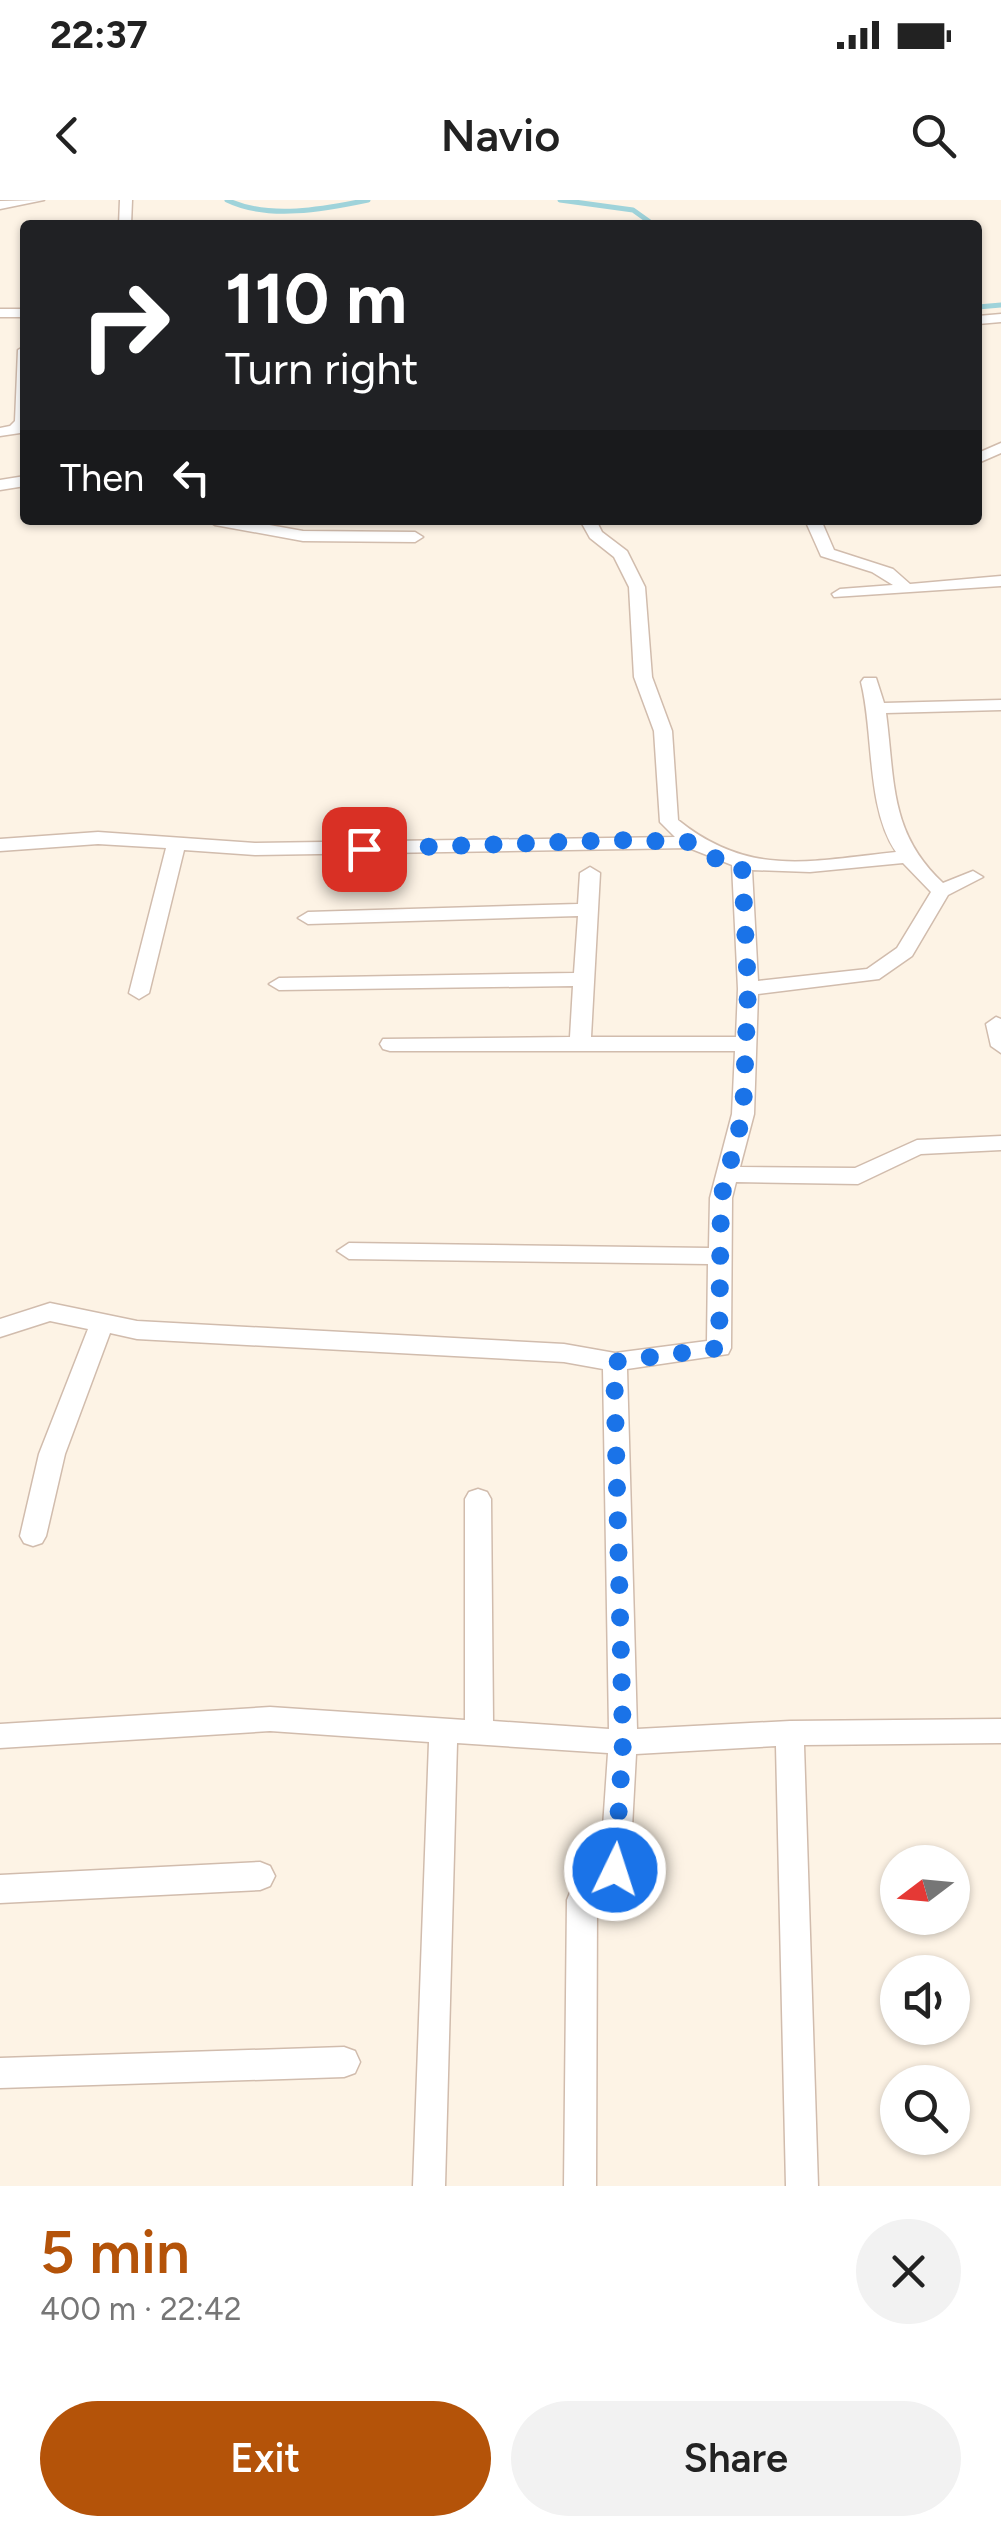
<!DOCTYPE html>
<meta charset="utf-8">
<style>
:root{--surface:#fff;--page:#f2f2f2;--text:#222;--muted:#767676;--accent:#b45309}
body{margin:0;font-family:Figtree,sans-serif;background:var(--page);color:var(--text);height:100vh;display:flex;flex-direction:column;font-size:38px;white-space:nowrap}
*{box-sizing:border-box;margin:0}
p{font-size:32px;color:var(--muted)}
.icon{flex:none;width:55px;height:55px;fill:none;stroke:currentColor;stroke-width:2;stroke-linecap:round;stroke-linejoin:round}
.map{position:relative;height:1986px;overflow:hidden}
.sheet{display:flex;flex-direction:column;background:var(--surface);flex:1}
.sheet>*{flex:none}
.top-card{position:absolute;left:20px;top:20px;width:962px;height:305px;border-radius:10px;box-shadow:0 2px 8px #0004;background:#202124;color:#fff;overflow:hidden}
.needle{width:65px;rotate:254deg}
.controls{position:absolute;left:880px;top:1645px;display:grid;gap:20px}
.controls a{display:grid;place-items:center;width:90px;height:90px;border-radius:50%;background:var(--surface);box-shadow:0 2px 8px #0004;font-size:50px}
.pin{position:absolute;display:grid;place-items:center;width:85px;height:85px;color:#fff;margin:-42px;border-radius:20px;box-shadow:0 5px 15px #0006}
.me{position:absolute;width:110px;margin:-55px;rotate:4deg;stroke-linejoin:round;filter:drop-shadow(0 0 8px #0008)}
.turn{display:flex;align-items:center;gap:35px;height:210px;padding:0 40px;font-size:45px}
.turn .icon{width:130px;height:130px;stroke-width:2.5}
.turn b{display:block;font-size:70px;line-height:85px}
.then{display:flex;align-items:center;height:95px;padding:0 40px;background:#0003;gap:20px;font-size:38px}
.round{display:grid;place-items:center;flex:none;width:105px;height:105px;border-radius:52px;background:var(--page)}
.overview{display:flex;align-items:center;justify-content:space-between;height:170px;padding:0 40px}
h1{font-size:60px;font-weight:600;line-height:75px;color:var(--accent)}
.button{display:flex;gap:20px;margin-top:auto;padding:20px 40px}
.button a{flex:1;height:115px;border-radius:60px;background:var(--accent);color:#fff;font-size:40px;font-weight:600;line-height:115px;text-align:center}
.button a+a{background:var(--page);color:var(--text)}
.status{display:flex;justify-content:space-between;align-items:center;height:70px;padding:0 50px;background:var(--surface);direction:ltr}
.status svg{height:28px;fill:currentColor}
header{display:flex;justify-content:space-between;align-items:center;height:130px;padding:0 40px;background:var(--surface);font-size:45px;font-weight:600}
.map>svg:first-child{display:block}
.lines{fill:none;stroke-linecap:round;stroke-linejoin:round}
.stream{stroke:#9fd3da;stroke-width:5}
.street-casing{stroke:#d1bcad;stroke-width:3}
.street{fill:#fff;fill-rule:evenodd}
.route{stroke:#1a73e8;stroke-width:18;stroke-dasharray:0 32.4}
</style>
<div class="status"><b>22:37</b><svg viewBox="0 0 49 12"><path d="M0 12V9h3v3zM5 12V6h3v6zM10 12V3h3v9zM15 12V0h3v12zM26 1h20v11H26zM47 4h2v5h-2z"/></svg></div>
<header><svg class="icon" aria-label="back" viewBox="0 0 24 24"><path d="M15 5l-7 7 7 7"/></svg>Navio<svg class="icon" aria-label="search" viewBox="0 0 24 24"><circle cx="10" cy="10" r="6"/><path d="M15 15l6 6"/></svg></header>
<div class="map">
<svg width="1001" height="1986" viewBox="0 0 1001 1986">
<rect width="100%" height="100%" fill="#fdf3e5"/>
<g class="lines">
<!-- stream -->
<path class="stream" d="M227,0C268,20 325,9 368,0
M560,0L633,10L654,25
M978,107L1001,105"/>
<defs>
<path id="street" d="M44,0L0,9V1Z
M120,0H132L131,25H119Z
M0,109H25V117H0Z
M1001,114V122L978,124V116Z
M25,146V227L20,233L0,236V228L10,226L15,221L18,150Z
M1001,243V253L978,263V253Z
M25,276V286L0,290V280Z
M207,320H241L303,331L415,332L423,337L415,342L303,341L215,325Z
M580,320H596L602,332L627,351L645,387L652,477L672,531L678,620C750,678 811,661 896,652C866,608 874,534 861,482L864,478H876L884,503L1001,500V510L886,513C895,581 889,633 943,683L973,671L983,677L948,695L912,756L879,779L758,794L754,914L740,967L855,968L917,940L1001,936V950L921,954L858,984L736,982L732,998L731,1148L728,1154L627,1169L637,1529L790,1521L1001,1519V1543L804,1545L818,1986H786L776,1546L636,1554L628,1701L624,1711L613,1715L602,1711L598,1701L608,1553L457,1543L445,1986H413L429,1542L270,1531L0,1548V1524L270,1507L465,1520V1299L469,1292L478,1289L487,1292L491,1299L493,1521L609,1529L603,1169L564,1162L137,1139L110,1133L65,1254L46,1336L42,1343L33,1346L24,1343L20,1336L39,1254L88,1129L50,1121L0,1137V1119L50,1103L137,1121L564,1144L615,1153L707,1141L708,1064L349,1059L337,1051L349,1043L709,1048L710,998L732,914L735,851H390L383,849L380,844L383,839L570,837L573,786L279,790L269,784L279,778L574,773L578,716L308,724L298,718L308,712L578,704L580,673L590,667L600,673L591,837H736L738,789L732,665L689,648L255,655L184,650L149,793L139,799L129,793L166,648L98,644L0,651V639L98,632L255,643L675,637L660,622L654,531L634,477L629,387L614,357L590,338ZM903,663L931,692L897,748L867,769L758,781L752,670L810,672Z
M805,320H821L834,350L893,369L910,384L1001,376V386L834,397L832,394L840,389L893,385L872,372L821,356Z
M996,817L1001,819V853L991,846L986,824Z
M260,1662L270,1666L275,1676L270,1686L260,1690L0,1703V1675Z
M582,1686L593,1690L597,1700L596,1986H564L567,1700L571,1690Z
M344,1847L355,1851L360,1862L355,1873L344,1877L0,1888V1858Z"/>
</defs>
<!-- street casing -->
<use href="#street" class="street-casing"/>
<!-- street -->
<use href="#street" class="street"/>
</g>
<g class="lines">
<!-- route -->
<path class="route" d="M364,649L618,640L689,642L714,658L742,665L748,789L743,914L721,998L719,1148L614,1162L623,1542L615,1670"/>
</g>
</svg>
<div class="controls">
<a><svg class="needle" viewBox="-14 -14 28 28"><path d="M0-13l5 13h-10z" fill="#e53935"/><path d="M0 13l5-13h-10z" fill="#767676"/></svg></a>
<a><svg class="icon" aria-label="sound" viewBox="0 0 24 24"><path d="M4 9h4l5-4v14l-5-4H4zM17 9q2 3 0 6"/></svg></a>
<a><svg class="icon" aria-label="search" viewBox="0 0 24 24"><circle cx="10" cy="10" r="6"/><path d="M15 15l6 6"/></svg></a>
</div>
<div class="pin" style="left:364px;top:649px;background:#d93025"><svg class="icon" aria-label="arrive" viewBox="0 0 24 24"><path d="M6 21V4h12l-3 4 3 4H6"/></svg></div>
<svg class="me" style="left:615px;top:1670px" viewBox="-20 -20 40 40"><circle r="17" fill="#1a73e8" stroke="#fff" stroke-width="3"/><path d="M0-11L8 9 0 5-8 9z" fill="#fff"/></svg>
<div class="top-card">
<div class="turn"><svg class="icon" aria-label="right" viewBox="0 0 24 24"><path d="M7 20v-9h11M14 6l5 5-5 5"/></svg><div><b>110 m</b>Turn right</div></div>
<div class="then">Then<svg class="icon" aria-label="left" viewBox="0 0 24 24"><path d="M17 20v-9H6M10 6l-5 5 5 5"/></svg></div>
</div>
</div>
<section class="sheet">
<div class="overview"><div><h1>5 min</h1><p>400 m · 22:42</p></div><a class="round"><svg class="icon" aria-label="close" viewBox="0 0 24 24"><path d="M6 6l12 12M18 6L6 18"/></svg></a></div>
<div class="button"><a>Exit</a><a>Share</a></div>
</section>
